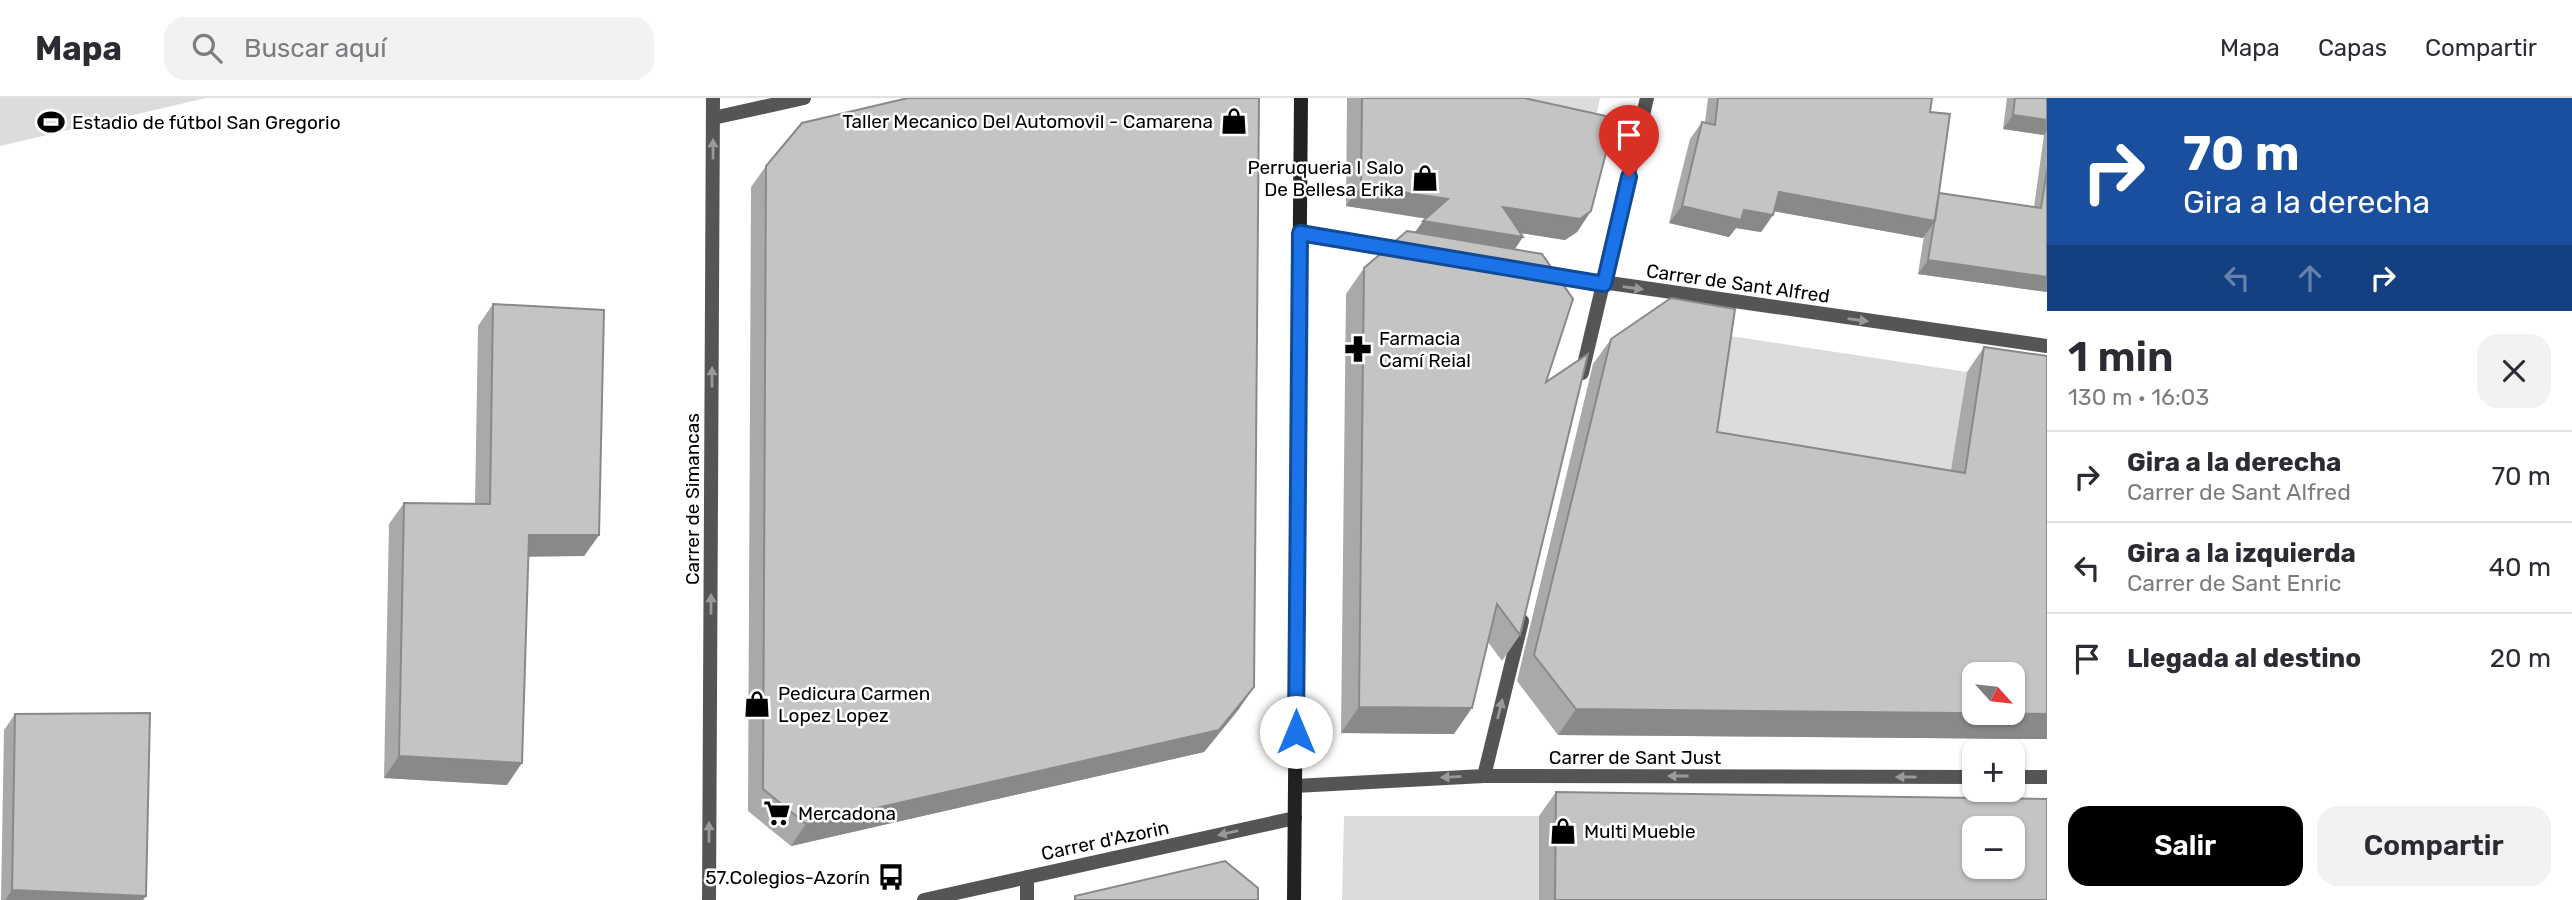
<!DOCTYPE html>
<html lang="es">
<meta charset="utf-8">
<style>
:root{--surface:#fff;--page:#f2f2f3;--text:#2b2b33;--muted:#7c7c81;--line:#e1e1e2;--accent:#000}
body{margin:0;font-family:Rubik,sans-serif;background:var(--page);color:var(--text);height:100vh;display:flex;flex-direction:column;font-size:26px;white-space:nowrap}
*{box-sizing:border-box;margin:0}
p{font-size:23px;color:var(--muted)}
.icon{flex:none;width:38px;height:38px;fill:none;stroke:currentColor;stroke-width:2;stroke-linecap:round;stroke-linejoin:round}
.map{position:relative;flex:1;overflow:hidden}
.panel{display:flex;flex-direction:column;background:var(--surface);width:525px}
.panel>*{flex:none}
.guide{background:#1a4fa0;color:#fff;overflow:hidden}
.needle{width:46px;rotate:117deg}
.fabs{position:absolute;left:1962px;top:564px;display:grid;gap:14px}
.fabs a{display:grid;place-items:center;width:63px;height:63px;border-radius:14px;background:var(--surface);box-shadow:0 2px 5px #0004;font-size:35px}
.pin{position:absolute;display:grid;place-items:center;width:60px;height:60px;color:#fff;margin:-72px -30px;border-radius:50% 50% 50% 0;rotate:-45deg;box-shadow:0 0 7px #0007}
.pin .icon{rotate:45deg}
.me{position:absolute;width:77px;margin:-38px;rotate:0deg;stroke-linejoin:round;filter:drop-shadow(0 0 5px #0008)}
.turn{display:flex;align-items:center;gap:24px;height:147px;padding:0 21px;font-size:32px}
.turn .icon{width:91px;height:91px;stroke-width:2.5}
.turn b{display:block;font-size:49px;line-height:60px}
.lanes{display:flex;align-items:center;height:66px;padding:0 21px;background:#0003;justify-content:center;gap:35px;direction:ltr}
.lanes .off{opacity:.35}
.round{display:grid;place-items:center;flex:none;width:74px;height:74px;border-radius:21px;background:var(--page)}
.headline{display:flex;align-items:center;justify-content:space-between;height:119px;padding:0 21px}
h1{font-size:42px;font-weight:600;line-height:52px}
.button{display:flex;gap:14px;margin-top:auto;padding:14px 21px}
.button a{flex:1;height:80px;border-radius:21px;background:var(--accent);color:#fff;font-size:28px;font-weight:600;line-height:80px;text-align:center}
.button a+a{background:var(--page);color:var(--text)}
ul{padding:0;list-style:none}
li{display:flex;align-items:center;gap:21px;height:91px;padding:0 21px;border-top:2px solid var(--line)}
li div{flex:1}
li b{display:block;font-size:26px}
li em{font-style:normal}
header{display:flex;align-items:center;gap:42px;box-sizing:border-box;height:98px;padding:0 35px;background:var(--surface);border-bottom:2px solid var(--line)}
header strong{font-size:33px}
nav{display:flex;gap:38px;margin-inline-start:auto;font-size:24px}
.search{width:490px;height:63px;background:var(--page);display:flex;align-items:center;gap:18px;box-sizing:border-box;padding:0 24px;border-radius:21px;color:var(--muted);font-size:26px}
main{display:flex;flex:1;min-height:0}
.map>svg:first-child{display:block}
.green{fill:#dcdcdc}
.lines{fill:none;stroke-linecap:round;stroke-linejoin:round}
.street{stroke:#555;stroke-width:14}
.secondary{stroke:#222;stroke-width:14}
.wall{fill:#a9a9a9}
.shaded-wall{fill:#898989}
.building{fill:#c4c4c4;stroke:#898989;stroke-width:2;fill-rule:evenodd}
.oneway{fill:#999}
.route-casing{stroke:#114b97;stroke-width:18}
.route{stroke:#1a73e8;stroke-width:12}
.labels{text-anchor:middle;stroke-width:5;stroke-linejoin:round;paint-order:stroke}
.poi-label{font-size:19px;fill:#000;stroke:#fff;text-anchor:start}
.street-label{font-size:19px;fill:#000;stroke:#fff}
</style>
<header>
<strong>Mapa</strong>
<div class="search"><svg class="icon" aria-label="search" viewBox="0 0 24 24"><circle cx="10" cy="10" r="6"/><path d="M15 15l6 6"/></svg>Buscar aquí</div>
<nav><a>Mapa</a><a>Capas</a><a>Compartir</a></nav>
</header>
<main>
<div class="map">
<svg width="2047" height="802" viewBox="0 0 2047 802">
<rect width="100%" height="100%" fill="#fff"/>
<!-- green -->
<path class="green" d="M0,0H206L0,48Z
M1500,0H1600L1594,28Z
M1717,236L1967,274L1947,400L1699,360Z
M1344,718H1539V802H1342Z"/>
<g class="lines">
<!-- street -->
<path class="street" d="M713,20L804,0
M1300,135L1405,153
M1540,175L2047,248
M1582,275L1647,0
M1484,678L1522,523
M2012,679H2047
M1295,688L1484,678L1974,679
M1027,779V802
M709,802L713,0
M924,802L1295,720"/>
<!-- secondary -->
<path class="secondary" d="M1294,802L1301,0"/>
</g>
<!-- wall -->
<path class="wall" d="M1347,0H1524L1591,113L1577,134L1565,142L1520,135L1515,151L1546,284L1520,537L1502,563L1488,544L1454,636L1341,635L1346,196L1364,170L1414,135L1426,120L1346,108Z
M1708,0H1932L1930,14L1939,95L2034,109L2044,37L2003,31L2007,0H2047V194L1918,176L1924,138L1923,140L1774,113L1773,117L1761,134L1736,130L1729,139L1669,125L1690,41L1702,24H1705Z
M766,68L1239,611L1204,654L791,748L748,713L751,89Z
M493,206L599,437L584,458H528L507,687L384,680L389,426L404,405L475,406L478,228Z
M1611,241L1717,334L1951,372L1967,274L1984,249L2047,641L1558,637L1517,583L1593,266Z
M15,616L146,798L143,802H1L4,632Z
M1556,694L2047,802H1539V718Z"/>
<!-- shaded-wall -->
<path class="shaded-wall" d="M2013,17L2047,22V33L2044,37L2003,31Z
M1361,88L1448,101L1434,122L1346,108Z
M1779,94L1935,123L1923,140L1767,112Z
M1682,108L1744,112L1773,117L1761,134L1736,130L1729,139L1669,125Z
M1503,109L1591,113L1577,134L1565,142L1488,130Z
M1423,123L1523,139L1509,160L1409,143Z
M1928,162L2047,179V194L1918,176Z
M529,437H599L584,458L514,459Z
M1254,589L1239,611L1204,654L791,748L806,726Z
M1359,609L1472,610L1454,636L1341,635Z
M1576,611L2047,616V641L1558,637Z
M399,658L522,665L507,687L384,680Z
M12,792L146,798L143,802H5Z"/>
<!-- building -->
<path class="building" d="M908,0H1259L1254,589L1219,632L806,726L763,691L766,68L802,25Z
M1362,0H1524L1615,20L1591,113L1580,121L1503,109L1523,139L1423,123L1448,101L1361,88Z
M1718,0H1932L1930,14L1950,16L1935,123L1779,94L1773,117L1744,112L1741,122L1682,108L1702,24L1715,27Z
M2015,0H2047V22L2013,17Z
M2047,71V179L1928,162L1939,95L2041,110Z
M1407,133L1542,156L1573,201L1546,284L1588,256L1520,537L1497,506L1472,610L1359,609L1364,170Z
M1671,200L1735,211L1717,334L1965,375L1984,249L2047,258V616L1576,611L1534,557L1611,241ZM1974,576H2012V614H1974Z
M493,206L604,212L599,437H529L522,665L399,658L404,405L490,406Z
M150,615L146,798L12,792L15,616Z
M1556,694L2047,701V802H1555ZM1974,730H2012V768H1974Z
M1225,763L1258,790V802H1075V798Z"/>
<!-- one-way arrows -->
<defs><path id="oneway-solid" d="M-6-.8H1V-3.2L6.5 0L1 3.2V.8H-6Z" transform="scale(1.75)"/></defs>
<g class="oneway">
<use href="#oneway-solid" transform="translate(713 51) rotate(-90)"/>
<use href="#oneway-solid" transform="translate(1633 190) rotate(8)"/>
<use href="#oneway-solid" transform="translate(1858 222) rotate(8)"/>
<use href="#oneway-solid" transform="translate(712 279) rotate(-90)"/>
<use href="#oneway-solid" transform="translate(711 506) rotate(-90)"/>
<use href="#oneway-solid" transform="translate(1500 611) rotate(-76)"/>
<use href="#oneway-solid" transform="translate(1678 678) rotate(-180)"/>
<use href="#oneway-solid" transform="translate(1451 679) rotate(177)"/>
<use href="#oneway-solid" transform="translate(1906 679) rotate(-180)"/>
<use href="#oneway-solid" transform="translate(709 734) rotate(-90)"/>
<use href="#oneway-solid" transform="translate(1228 735) rotate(167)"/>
</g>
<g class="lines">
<defs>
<path id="route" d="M1296,634L1300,135L1604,186L1629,79"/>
</defs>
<!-- route casing -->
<use href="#route" class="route-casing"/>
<!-- route -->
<use href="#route" class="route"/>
</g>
<!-- icons -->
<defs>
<symbol id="shop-bare" viewBox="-9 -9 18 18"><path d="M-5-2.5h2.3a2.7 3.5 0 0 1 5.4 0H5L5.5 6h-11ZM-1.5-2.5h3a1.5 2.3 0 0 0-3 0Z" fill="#000" stroke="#fff" stroke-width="2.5" paint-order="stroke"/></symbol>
<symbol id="stadium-bare" viewBox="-9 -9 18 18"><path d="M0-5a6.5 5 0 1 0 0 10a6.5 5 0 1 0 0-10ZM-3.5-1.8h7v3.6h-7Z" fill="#000" stroke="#fff" stroke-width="2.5" paint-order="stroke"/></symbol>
<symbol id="pharmacy-bare" viewBox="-9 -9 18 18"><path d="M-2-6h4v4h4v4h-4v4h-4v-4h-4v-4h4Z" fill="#000" stroke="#fff" stroke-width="2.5" paint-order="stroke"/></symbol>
<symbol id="supermarket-bare" viewBox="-9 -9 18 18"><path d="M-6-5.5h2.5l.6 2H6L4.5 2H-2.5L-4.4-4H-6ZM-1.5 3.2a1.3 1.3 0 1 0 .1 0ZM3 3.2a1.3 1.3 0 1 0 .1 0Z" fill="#000" stroke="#fff" stroke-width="2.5" paint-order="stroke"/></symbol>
<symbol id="bus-bare" viewBox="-9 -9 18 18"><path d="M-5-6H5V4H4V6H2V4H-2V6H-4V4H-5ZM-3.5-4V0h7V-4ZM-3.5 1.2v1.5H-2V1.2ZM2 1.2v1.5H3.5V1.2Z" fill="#000" stroke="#fff" stroke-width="2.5" paint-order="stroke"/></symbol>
</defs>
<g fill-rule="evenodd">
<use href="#shop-bare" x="1215" y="4" width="38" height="38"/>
<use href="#stadium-bare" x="32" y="5" width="38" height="38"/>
<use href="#shop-bare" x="1406" y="61" width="38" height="38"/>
<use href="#pharmacy-bare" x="1339" y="232" width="38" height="38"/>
<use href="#shop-bare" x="738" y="587" width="38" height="38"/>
<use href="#supermarket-bare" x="758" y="696" width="38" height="38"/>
<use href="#shop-bare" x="1544" y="714" width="38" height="38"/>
<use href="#bus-bare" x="872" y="760" width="38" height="38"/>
</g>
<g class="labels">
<!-- poi labels -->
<g class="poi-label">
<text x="1213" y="30" text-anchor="end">Taller Mecanico Del Automovil - Camarena</text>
<text x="72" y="31">Estadio de fútbol San Gregorio</text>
<text x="1404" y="76" text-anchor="end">Perruqueria I Salo<tspan x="1404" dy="22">De Bellesa Erika</tspan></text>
<text x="1379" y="247">Farmacia<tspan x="1379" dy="22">Camí Reial</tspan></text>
<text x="778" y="602">Pedicura Carmen<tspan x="778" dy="22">Lopez Lopez</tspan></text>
<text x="798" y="722">Mercadona</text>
<text x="1584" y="740">Multi Mueble</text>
<text x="870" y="786" text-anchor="end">57.Colegios-Azorín</text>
</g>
<!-- street labels -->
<g class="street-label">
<text transform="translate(1738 185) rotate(8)" y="7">Carrer de Sant Alfred</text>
<text transform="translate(692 401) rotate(-90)" y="7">Carrer de Simancas</text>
<text x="1635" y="666">Carrer de Sant Just</text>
<text transform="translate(1105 742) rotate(-12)" y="7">Carrer d'Azorin</text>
</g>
</g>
</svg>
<div class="fabs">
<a><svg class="needle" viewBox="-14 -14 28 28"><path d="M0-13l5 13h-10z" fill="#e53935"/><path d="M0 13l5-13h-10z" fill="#7c7c81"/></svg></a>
<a>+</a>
<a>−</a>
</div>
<div class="pin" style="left:1629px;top:79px;background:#d93025"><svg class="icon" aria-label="arrive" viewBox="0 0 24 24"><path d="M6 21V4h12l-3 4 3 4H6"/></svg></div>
<svg class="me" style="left:1296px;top:634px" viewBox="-20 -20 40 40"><circle r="19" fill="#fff"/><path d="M0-13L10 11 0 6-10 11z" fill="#1a73e8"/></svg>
</div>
<section class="panel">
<div class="guide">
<div class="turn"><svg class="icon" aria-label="right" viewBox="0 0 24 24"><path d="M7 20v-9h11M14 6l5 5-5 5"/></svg><div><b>70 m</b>Gira a la derecha</div></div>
<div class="lanes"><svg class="icon off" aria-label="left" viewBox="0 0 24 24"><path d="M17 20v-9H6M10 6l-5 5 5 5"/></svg><svg class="icon off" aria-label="ahead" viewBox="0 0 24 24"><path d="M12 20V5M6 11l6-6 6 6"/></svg><svg class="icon" aria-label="right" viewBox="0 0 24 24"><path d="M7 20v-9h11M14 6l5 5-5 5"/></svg></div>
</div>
<div class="headline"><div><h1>1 min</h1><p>130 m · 16:03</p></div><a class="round"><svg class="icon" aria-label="close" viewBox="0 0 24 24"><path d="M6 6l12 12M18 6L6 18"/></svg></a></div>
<ul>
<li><svg class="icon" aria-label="right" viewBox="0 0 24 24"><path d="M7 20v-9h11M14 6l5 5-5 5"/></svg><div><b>Gira a la derecha</b><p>Carrer de Sant Alfred</p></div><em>70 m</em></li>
<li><svg class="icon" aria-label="left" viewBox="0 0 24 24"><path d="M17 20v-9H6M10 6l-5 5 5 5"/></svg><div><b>Gira a la izquierda</b><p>Carrer de Sant Enric</p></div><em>40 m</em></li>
<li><svg class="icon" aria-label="arrive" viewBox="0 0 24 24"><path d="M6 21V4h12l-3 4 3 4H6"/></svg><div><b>Llegada al destino</b></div><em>20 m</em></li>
</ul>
<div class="button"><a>Salir</a><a>Compartir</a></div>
</section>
</main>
